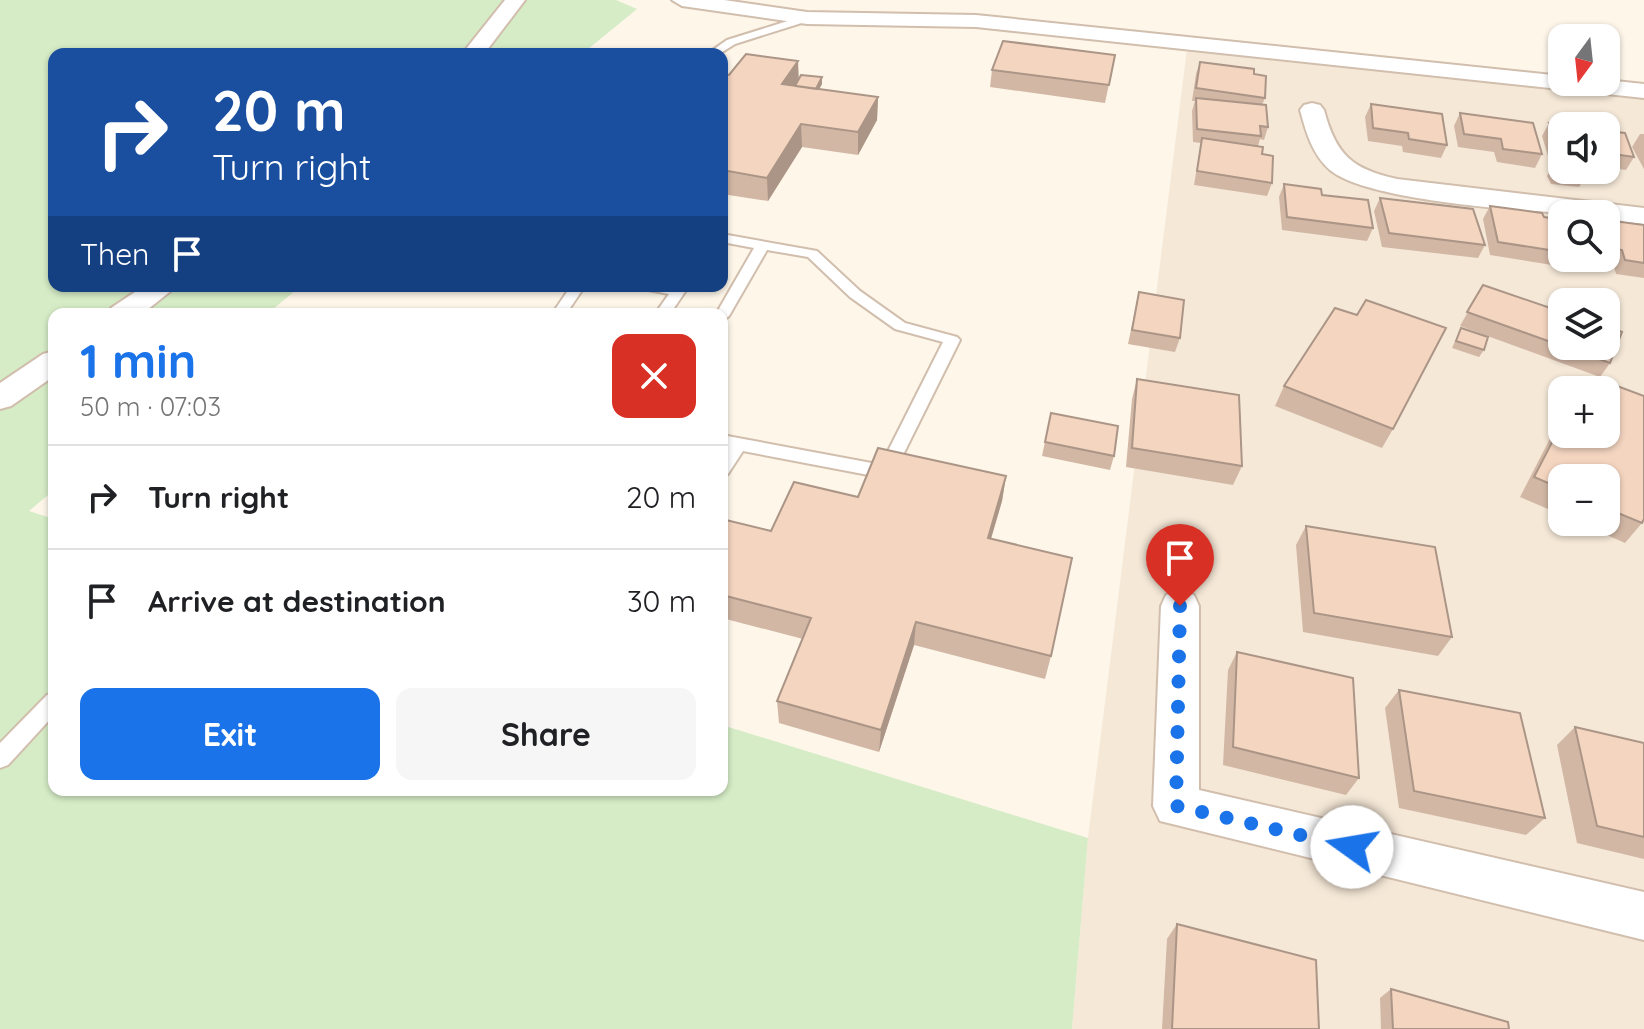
<!DOCTYPE html>
<meta charset="utf-8">
<style>
:root{--surface:#fff;--page:#f6f6f6;--text:#202124;--muted:#757577;--line:#e0e0e0;--accent:#1a73e8}
body{margin:0;font-family:Quicksand,sans-serif;background:var(--page);color:var(--text);height:100vh;display:flex;flex-direction:column;font-size:30px;white-space:nowrap}
*{box-sizing:border-box;margin:0}
p{font-size:26px;color:var(--muted)}
.icon{flex:none;width:44px;height:44px;fill:none;stroke:currentColor;stroke-width:2;stroke-linecap:round;stroke-linejoin:round}
.map{position:relative;flex:1;overflow:hidden}
.drawer{position:absolute;left:48px;top:308px;width:680px;height:488px;display:flex;flex-direction:column;background:var(--surface);border-radius:16px;box-shadow:0 2px 6px #0004}
.drawer>*{flex:none}
.guide{position:absolute;left:48px;top:48px;width:680px;height:244px;border-radius:16px;box-shadow:0 2px 6px #0004;background:#1a4fa0;color:#fff;overflow:hidden}
.needle{width:52px;rotate:195deg}
.controls{position:absolute;left:1548px;top:24px;display:grid;gap:16px}
.controls a{display:grid;place-items:center;width:72px;height:72px;border-radius:16px;background:var(--surface);box-shadow:0 2px 6px #0004;font-size:40px}
.pin{position:absolute;display:grid;place-items:center;width:68px;height:68px;color:#fff;margin:-82px -34px;border-radius:50% 50% 50% 0;rotate:-45deg;box-shadow:0 0 8px #0007}
.pin .icon{rotate:45deg}
.me{position:absolute;width:88px;margin:-44px;rotate:283deg;stroke-linejoin:round;filter:drop-shadow(0 0 6px #0008)}
.turn{display:flex;align-items:center;gap:28px;height:168px;padding:0 32px;font-size:36px}
.turn .icon{width:104px;height:104px;stroke-width:2.5}
.turn b{display:block;font-size:56px;line-height:68px}
.then{display:flex;align-items:center;height:76px;padding:0 32px;background:#0003;gap:16px;font-size:30px}
.round{display:grid;place-items:center;flex:none;width:84px;height:84px;border-radius:16px;background:var(--page)}
.head{display:flex;align-items:center;justify-content:space-between;height:136px;padding:0 32px}
h1{font-size:48px;font-weight:800;line-height:60px;color:var(--accent)}
.action{display:flex;gap:16px;margin-top:auto;padding:16px 32px}
.action a{flex:1;height:92px;border-radius:16px;background:var(--accent);color:#fff;font-size:32px;font-weight:800;line-height:92px;text-align:center}
.action a+a{background:var(--page);color:var(--text)}
ul{padding:0;list-style:none}
li{display:flex;align-items:center;gap:24px;height:104px;padding:0 32px;border-top:2px solid var(--line)}
li div{flex:1}
li b{display:block;font-size:30px}
li em{font-style:normal}
.map>svg:first-child{display:block}
.residential{fill:#f5e8d7;fill-rule:evenodd}
.green{fill:#d5ecc6}
.lines{fill:none;stroke-linecap:round;stroke-linejoin:round}
.lane-casing{stroke:#d1bead;stroke-width:4}
.street-casing{stroke:#d1bead;stroke-width:4}
.lane{fill:#fff;fill-rule:evenodd}
.street{fill:#fff;fill-rule:evenodd}
.wall{fill:#d2b7a5}
.shaded-wall{fill:#ab9586}
.building{fill:#f4d5c0;stroke:#ab9586;stroke-width:2}
.route{stroke:#1a73e8;stroke-width:14;stroke-dasharray:0 25.2}
</style>
<div class="map">
<svg width="1644" height="1029" viewBox="0 0 1644 1029">
<rect width="100%" height="100%" fill="#fdf6e9"/>
<!-- residential -->
<path class="residential" d="M1187,49L1644,97V1029H1072L1088,838ZM1562,126H1606V170H1562ZM1562,214H1606V258H1562ZM1562,302H1606V346H1562ZM1562,390H1606V434H1562ZM1562,478H1606V522H1562Z"/>
<!-- green -->
<path class="green" d="M0,0H616L637,9L582,54H54V286H301L267,314H54V490L29,511L54,519V790H722V725L1088,838L1072,1029H0Z"/>
<g class="lines">
<defs>
<path id="lane" d="M807,15L812,18L811,20L735,44L719,54H707L727,40Z
M722,234L817,251L860,291L905,323L957,337L960,340L896,469L879,477L743,451L728,474L722,476V456L727,448L722,447V435L877,464L883,461L943,342L895,329L850,297L808,257L767,250L729,316L722,321V314H716L754,248L722,242Z
M571,286H585L566,314H552Z
M641,286H689L670,314H655L669,294L643,289Z
M54,692V715L8,765L0,768V743L47,695Z"/>
<path id="street" d="M505,0H525L484,54H462Z
M672,0H724L807,12L976,15L1562,76V82L1606,80L1644,84V98L976,27L807,24L682,6Z
M1312,103L1320,105L1324,110C1336,155 1352,169 1397,179L1644,208V224L1606,220V214C1551,214 1369,203 1330,170C1312,154 1306,132 1300,110L1304,105Z
M144,286H177L142,314H107L111,308Z
M54,351V376L11,406L0,409V383L43,354Z
M1180,590L1194,595L1199,606V790L1644,892V940L1160,821L1153,806L1161,606L1166,595Z"/>
</defs>
<!-- lane casing -->
<use href="#lane" class="lane-casing"/>
<!-- street casing -->
<use href="#street" class="street-casing"/>
<!-- lane -->
<use href="#lane" class="lane"/>
<!-- street -->
<use href="#street" class="street"/>
</g>
<!-- wall -->
<path class="wall" d="M1115,55L1105,103L990,87L992,70Z
M1200,62L1254,74L1265,98L1262,105L1268,127L1264,140L1260,139L1258,146L1262,154L1272,183L1267,196L1194,185L1201,143L1193,142L1192,111L1195,101H1192L1196,74Z
M722,74L799,79L822,84L819,89L878,97L877,120L858,155L802,147L768,201L722,194Z
M1371,104L1447,145L1441,158L1403,152L1402,146L1368,141L1365,117Z
M1460,113L1542,154L1535,168L1497,162L1494,152L1458,147L1454,126Z
M1549,123L1562,126V161L1549,159L1542,136Z
M1606,131L1634,157L1626,170L1606,167Z
M1640,134H1644V169L1632,147Z
M1551,169L1583,181L1579,187L1551,184L1547,176Z
M1284,184L1322,195L1373,228L1367,241L1282,230L1279,197Z
M1380,198L1485,245L1478,258L1382,247L1374,211Z
M1490,206L1562,220V258H1584L1577,269L1490,255L1483,219Z
M1606,220L1644,225V278L1616,274L1613,263L1595,261L1594,258H1606Z
M1483,285L1610,363L1600,377L1460,326Z
M1139,292L1180,338L1175,352L1128,344Z
M1461,328L1484,350L1479,357L1452,348Z
M1137,379L1242,466L1233,485L1126,467L1132,399Z
M1601,380L1644,396V519L1642,523L1625,543L1577,522H1606V478H1562V515L1520,497L1562,415V434H1606V390H1594Z
M1284,386L1393,429L1382,448L1275,406Z
M1051,413L1114,456L1110,470L1042,456Z
M1006,476L1002,501L991,539L1051,656L1045,679L914,645L879,752L779,723L777,701L803,639L722,618V519L771,531L858,497Z
M1306,526L1452,637L1438,656L1303,632L1296,545Z
M1237,652L1359,778L1346,795L1223,765L1228,670Z
M1399,690L1545,818L1526,835L1399,808L1385,708Z
M1575,727L1644,743V859L1577,843L1557,745Z
M1177,924L1319,1029H1162L1167,939Z
M1391,989L1509,1029H1381L1380,998Z"/>
<!-- shaded-wall -->
<path class="shaded-wall" d="M798,61L799,83L783,106L782,84Z
M822,77V84L812,103L811,97Z
M878,97L877,120L858,155V132Z
M801,124L802,147L768,201L767,178Z
M1006,476L1002,501L984,562L988,538Z
M916,622L914,645L879,752L881,730Z"/>
<!-- building -->
<path class="building" d="M1003,41L1115,55L1109,85L992,70Z
M746,54L798,61L782,84L878,97L858,132L801,124L767,178L722,170V74L729,75Z
M1200,62L1254,69V74L1266,76L1265,98L1196,88Z
M801,75L822,77L816,89L795,86Z
M1196,98L1266,105L1268,127L1260,126L1261,136L1197,129Z
M1371,104L1442,114L1447,145L1409,139L1408,133L1373,128Z
M1460,113L1533,123L1542,154L1503,149L1501,139L1464,134Z
M1549,123L1570,126H1562V147L1557,146Z
M1606,131L1625,133L1634,157L1606,153Z
M1202,138L1263,147L1262,154L1273,156L1272,183L1197,171Z
M1551,169L1579,172L1583,181L1555,177Z
M1284,184L1321,189L1322,195L1368,200L1373,228L1287,217Z
M1380,198L1473,209L1485,245L1389,233Z
M1490,206L1542,213L1544,217L1562,220V252L1498,242Z
M1606,220L1644,225V263L1625,260L1622,250L1606,247Z
M1483,285L1562,312V346L1467,312Z
M1139,292L1184,300L1180,338L1132,330Z
M1366,300L1446,328L1393,429L1284,386L1335,308L1357,315Z
M1606,327L1622,332L1610,363L1562,346H1606Z
M1461,328L1488,337L1484,350L1456,341Z
M1137,379L1239,395L1242,466L1132,448Z
M1601,380L1644,396V519L1642,523L1606,508V478H1562V489L1534,477L1562,423V434H1606V390H1597Z
M1051,413L1118,426L1114,456L1045,442Z
M878,448L1006,476L988,538L1072,558L1051,656L916,622L881,730L777,701L811,618L722,595V519L771,531L794,482L858,497Z
M1306,526L1435,547L1452,637L1314,613Z
M1237,652L1353,678L1359,778L1233,747Z
M1399,690L1520,713L1545,818L1414,791Z
M1575,727L1644,743V837L1597,826Z
M1177,924L1316,960L1319,1029H1172Z
M1391,989L1508,1022L1509,1029H1393Z"/>
<g class="lines">
<!-- route -->
<path class="route" d="M1180,606L1176,806L1352,847"/>
</g>
</svg>
<div class="controls">
<a><svg class="needle" viewBox="-14 -14 28 28"><path d="M0-13l5 13h-10z" fill="#e53935"/><path d="M0 13l5-13h-10z" fill="#757577"/></svg></a>
<a><svg class="icon" aria-label="sound" viewBox="0 0 24 24"><path d="M4 9h4l5-4v14l-5-4H4zM17 9q2 3 0 6"/></svg></a>
<a><svg class="icon" aria-label="search" viewBox="0 0 24 24"><circle cx="10" cy="10" r="6"/><path d="M15 15l6 6"/></svg></a>
<a><svg class="icon" aria-label="layers" viewBox="0 0 24 24"><path d="M12 4l9 5-9 5-9-5zM3 14l9 5 9-5"/></svg></a>
<a>+</a>
<a>−</a>
</div>
<div class="pin" style="left:1180px;top:606px;background:#d93025"><svg class="icon" aria-label="arrive" viewBox="0 0 24 24"><path d="M6 21V4h12l-3 4 3 4H6"/></svg></div>
<svg class="me" style="left:1352px;top:847px" viewBox="-20 -20 40 40"><circle r="19" fill="#fff"/><path d="M0-13L10 11 0 6-10 11z" fill="#1a73e8"/></svg>
<div class="guide">
<div class="turn"><svg class="icon" aria-label="right" viewBox="0 0 24 24"><path d="M7 20v-9h11M14 6l5 5-5 5"/></svg><div><b>20 m</b>Turn right</div></div>
<div class="then">Then<svg class="icon" aria-label="arrive" viewBox="0 0 24 24"><path d="M6 21V4h12l-3 4 3 4H6"/></svg></div>
</div>
<section class="drawer">
<div class="head"><div><h1>1 min</h1><p>50 m · 07:03</p></div><a class="round" style="background:#d93025;color:#fff"><svg class="icon" aria-label="close" viewBox="0 0 24 24"><path d="M6 6l12 12M18 6L6 18"/></svg></a></div>
<ul>
<li><svg class="icon" aria-label="right" viewBox="0 0 24 24"><path d="M7 20v-9h11M14 6l5 5-5 5"/></svg><div><b>Turn right</b></div><em>20 m</em></li>
<li><svg class="icon" aria-label="arrive" viewBox="0 0 24 24"><path d="M6 21V4h12l-3 4 3 4H6"/></svg><div><b>Arrive at destination</b></div><em>30 m</em></li>
</ul>
<div class="action"><a>Exit</a><a>Share</a></div>
</section>
</div>
